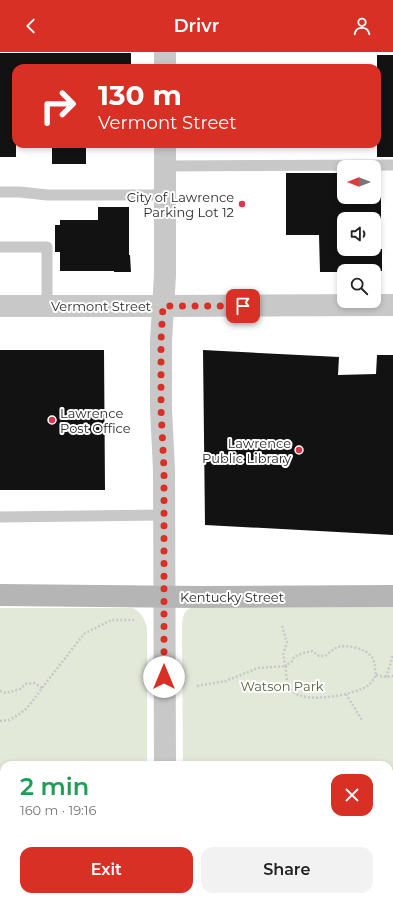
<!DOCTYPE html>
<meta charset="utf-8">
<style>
:root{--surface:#fff;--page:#f2f2f2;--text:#222;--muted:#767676;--accent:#d93025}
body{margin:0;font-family:Montserrat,sans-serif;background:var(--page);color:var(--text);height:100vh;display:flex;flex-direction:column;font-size:15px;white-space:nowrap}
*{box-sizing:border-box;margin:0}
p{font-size:13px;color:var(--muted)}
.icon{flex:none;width:22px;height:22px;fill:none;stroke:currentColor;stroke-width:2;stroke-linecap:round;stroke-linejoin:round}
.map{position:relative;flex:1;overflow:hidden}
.panel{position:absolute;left:0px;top:709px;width:393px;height:140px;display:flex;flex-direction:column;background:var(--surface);border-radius:12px 12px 0 0;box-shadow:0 2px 6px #0003}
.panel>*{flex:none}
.top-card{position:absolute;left:12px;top:12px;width:369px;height:84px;border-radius:12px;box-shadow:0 2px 6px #0003;background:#d93025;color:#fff;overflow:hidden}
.needle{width:26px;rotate:270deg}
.buttons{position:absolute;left:337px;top:108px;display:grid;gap:8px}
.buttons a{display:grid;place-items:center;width:44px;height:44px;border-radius:8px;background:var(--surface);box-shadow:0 2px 6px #0003;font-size:20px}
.pin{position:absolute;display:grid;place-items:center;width:34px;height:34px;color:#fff;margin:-17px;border-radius:8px;box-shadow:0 2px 6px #0006}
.me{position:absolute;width:44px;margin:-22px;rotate:0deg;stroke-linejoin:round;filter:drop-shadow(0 0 3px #0008)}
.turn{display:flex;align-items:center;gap:14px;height:84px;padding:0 20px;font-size:18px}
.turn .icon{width:52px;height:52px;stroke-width:2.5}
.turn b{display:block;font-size:28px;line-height:34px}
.round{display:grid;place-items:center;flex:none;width:42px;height:42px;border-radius:12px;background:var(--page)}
.head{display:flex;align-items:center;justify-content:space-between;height:68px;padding:0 20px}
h1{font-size:24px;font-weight:600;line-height:30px;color:#1e9e55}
.cta{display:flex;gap:8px;margin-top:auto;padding:8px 20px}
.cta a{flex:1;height:46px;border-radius:12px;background:var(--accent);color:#fff;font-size:16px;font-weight:600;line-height:46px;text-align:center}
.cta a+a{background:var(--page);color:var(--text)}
header{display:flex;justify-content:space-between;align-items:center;height:52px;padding:0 20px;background:var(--accent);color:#fff;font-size:18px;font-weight:600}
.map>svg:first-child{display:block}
.green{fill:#e3e9d9}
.building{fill:#121212}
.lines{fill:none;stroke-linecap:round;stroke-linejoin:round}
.path{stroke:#c8c8c8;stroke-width:2.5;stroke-dasharray:2 2;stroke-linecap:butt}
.service{stroke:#c8c8c8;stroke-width:11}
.minor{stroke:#c8c8c8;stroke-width:22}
.tertiary{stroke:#c8c8c8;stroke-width:22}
.secondary{stroke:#b5b5b5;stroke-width:22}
.route{stroke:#d93025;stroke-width:7;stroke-dasharray:0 12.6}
.poi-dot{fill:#da364e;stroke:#fff;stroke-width:1.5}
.labels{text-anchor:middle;stroke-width:4;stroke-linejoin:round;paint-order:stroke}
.poi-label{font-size:13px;fill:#2b2b2b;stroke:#fff;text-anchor:end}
.street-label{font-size:13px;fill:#2b2b2b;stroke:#fff}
.park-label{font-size:13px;fill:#51643c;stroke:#fff}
</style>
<header><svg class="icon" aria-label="back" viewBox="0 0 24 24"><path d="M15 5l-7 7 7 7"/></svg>Drivr<svg class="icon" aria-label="person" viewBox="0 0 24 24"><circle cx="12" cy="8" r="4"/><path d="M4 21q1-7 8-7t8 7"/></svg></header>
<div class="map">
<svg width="393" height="849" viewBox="0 0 393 849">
<rect width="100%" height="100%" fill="#fff"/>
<!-- green -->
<path class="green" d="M393,555V815H389V713H183L182,573C183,565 183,559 191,556Z
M0,556H133C141,560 145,567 147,576V713H4V816H0Z"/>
<!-- building -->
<path class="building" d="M0,1H131V16H16V105H0Z
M377,3H393V105H377Z
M52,92H86V112H52Z
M286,121H344V145H381V167H344V197H382V219H344V220H320L319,183H286Z
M98,155H129V203H130L131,220H114V219H60V200H55V173H60V168H98Z
M0,298H104L105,438H0Z
M203,298L339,305L338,323L376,322L377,303H393V483L205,473Z"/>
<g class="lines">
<!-- path -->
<path class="path" d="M376,623L386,625L393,624
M386,625L391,610L393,602
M197,634L226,629L258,616L286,614C286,622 286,631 291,638C303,653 355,643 369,633C372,630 374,626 376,623C375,618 375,611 373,607C368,597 348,592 338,595C333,597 329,601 325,604H319L312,599L303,601L294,605L292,609L286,614L283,603L287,590L284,581L282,573
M0,639L6,641L20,637L26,632L34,631L42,636
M346,642L362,668
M0,669L9,668L18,663L26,657L32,650L42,636L84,582L111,568H134
M0,755L4,760"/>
<!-- service -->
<path class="service" d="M165,114L393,113
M0,140H20L47,143H165
M0,195H47V254
M0,465L164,463"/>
<!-- minor -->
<path class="minor" d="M165,845V849"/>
<!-- tertiary -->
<path class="tertiary" d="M165,0V16
M0,254H163L393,253
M165,713L164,418L161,357V289L165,223V92"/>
<!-- secondary -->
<path class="secondary" d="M0,543L199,545L393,544
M0,829H4
M389,830H393"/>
</g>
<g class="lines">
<!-- route -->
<path class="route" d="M164,625V418L161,357V289L163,254H243"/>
</g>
<!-- markers -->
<g class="poi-dot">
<circle cx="242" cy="152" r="4"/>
<circle cx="52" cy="368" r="4"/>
<circle cx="299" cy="398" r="4"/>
</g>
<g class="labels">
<!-- poi labels -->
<g class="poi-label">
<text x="234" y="150">City of Lawrence<tspan x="234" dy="15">Parking Lot 12</tspan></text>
<text x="60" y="366" text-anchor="start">Lawrence<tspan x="60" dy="15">Post Office</tspan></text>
<text x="291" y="396">Lawrence<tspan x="291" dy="15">Public Library</tspan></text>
</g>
<!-- street labels -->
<g class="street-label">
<text x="101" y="259">Vermont Street</text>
<text x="232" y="550">Kentucky Street</text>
</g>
<!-- park labels -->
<g class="park-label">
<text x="282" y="639">Watson Park</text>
</g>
</g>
</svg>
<div class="buttons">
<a><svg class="needle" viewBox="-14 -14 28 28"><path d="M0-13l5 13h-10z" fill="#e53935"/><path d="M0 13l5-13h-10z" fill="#767676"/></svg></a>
<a><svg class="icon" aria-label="sound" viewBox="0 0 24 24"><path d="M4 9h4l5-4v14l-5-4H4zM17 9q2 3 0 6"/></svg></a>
<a><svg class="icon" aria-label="search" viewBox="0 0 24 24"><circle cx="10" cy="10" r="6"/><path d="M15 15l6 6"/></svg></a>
</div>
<div class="pin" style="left:243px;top:254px;background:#d93025"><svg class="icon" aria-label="arrive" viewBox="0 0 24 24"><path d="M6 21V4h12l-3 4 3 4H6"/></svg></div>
<svg class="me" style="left:164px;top:625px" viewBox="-20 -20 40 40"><circle r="19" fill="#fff"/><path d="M0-13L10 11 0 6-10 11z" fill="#d93025"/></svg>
<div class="top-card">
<div class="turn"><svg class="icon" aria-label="right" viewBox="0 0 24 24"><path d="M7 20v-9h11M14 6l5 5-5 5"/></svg><div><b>130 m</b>Vermont Street</div></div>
</div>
<section class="panel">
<div class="head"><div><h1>2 min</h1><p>160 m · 19:16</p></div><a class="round" style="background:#d93025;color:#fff"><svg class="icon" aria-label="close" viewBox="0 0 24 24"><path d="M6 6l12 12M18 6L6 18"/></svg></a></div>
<div class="cta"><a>Exit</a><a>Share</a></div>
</section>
</div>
